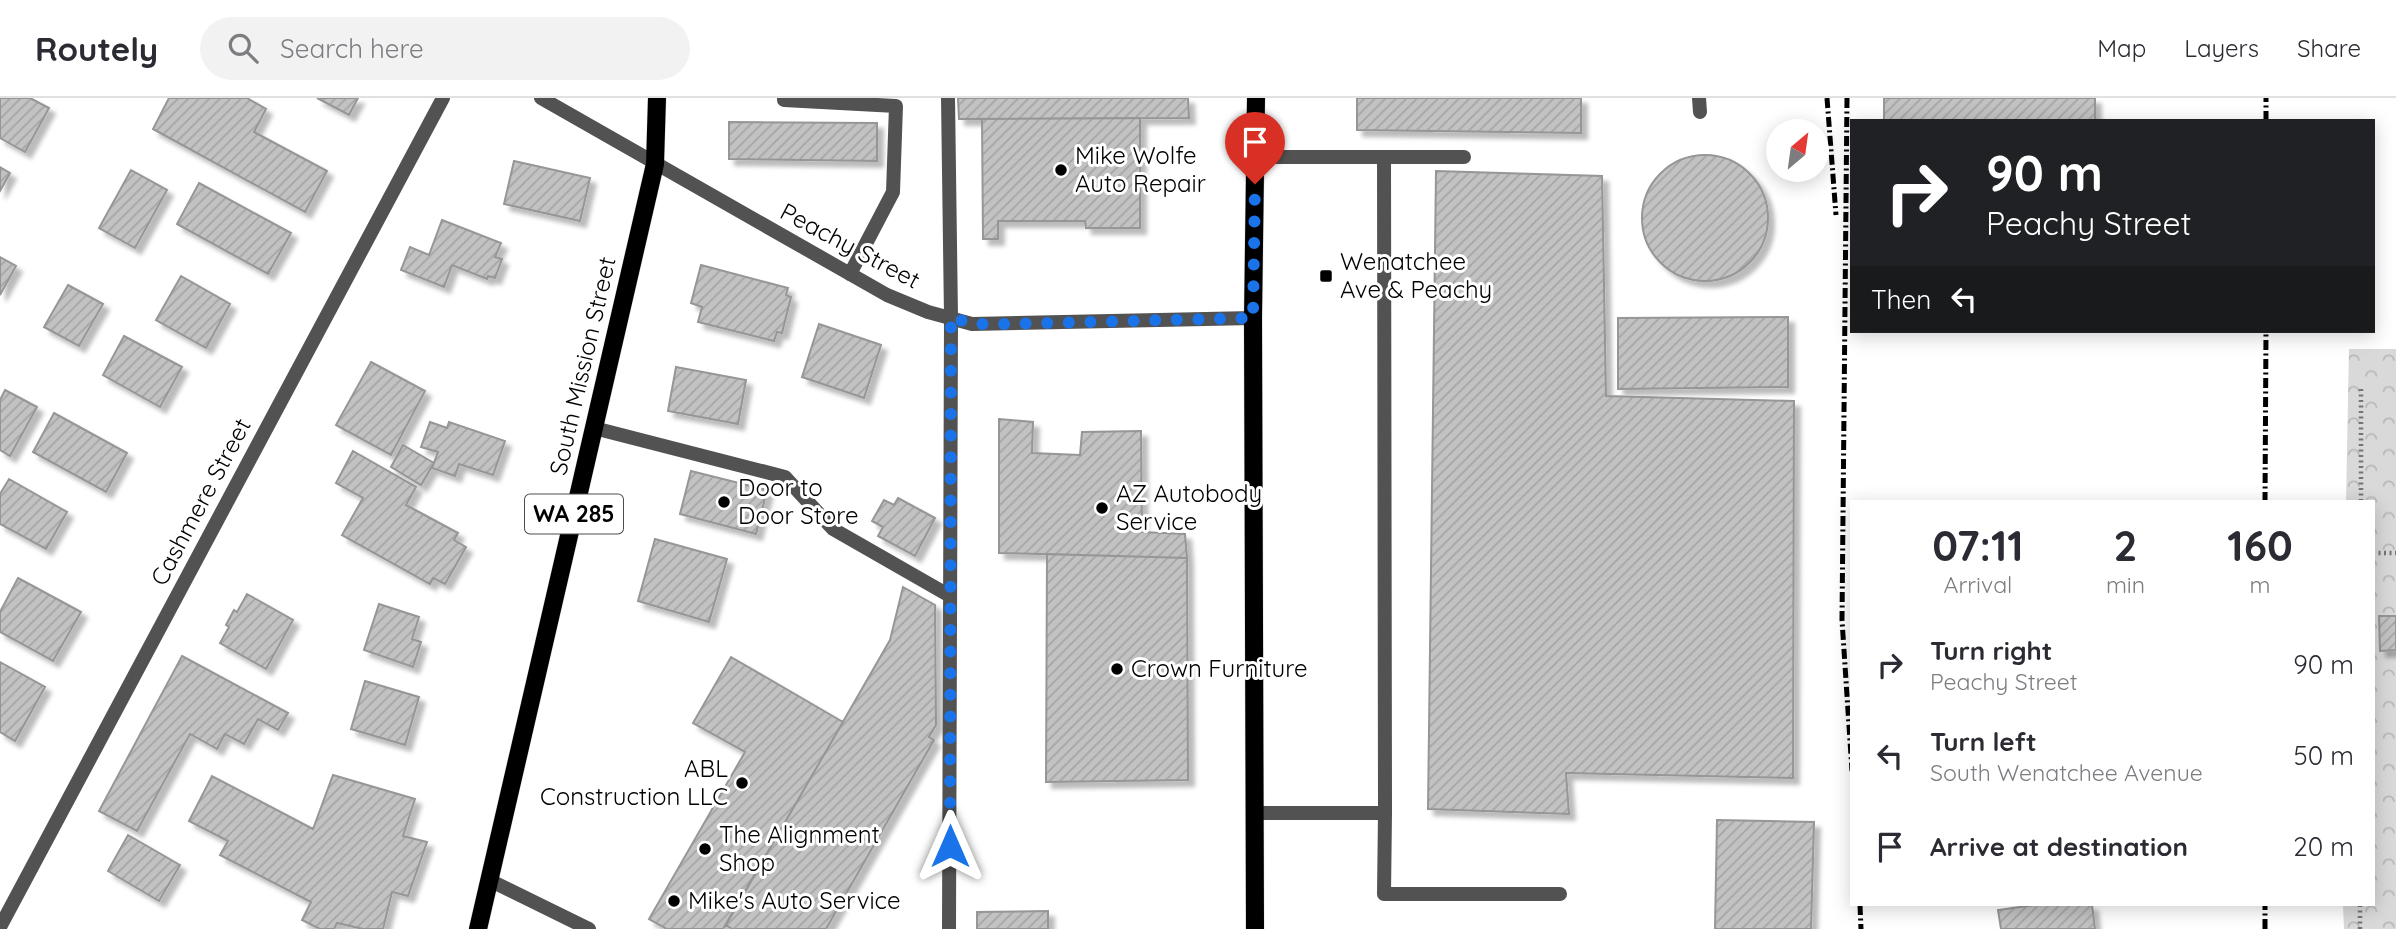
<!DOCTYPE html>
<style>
:root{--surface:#fff;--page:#f2f2f3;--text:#2b2b33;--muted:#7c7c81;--line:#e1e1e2}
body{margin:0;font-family:Quicksand,sans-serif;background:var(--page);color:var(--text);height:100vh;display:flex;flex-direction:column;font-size:26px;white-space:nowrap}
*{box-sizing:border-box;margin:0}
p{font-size:23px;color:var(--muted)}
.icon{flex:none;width:38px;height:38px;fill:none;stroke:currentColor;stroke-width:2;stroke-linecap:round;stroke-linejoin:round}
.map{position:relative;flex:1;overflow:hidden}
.drawer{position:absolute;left:1850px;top:402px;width:525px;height:406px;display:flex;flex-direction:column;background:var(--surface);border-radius:0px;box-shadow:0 4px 18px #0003}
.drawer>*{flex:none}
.banner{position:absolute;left:1850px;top:21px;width:525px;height:214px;border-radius:0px;box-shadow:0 4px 18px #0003;background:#202124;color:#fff;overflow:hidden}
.needle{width:46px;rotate:29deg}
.buttons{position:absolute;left:1766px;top:21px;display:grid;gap:14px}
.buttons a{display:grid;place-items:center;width:63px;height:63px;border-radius:50%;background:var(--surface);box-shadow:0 4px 18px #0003;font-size:35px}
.pin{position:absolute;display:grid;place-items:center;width:60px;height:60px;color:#fff;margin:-72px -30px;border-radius:50% 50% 50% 0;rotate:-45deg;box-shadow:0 0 7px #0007}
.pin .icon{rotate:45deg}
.me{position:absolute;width:77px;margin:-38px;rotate:0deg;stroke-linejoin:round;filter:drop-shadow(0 0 5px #0008)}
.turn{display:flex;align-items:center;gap:24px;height:147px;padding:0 21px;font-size:32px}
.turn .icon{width:91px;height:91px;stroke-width:2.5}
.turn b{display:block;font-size:49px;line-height:60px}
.then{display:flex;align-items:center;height:66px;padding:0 21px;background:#0003;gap:14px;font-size:26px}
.eta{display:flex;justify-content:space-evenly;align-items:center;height:119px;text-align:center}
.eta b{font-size:42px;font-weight:700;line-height:49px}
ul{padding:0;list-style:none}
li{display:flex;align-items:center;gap:21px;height:91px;padding:0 21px}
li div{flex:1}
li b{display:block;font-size:26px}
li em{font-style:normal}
header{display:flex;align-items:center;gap:42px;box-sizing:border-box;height:98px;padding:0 35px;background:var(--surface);border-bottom:2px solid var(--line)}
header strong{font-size:33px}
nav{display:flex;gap:38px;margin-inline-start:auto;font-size:24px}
.search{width:490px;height:63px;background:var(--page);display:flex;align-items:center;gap:18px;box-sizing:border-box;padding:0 24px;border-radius:38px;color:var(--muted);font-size:26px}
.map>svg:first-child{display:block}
.park{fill:url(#park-crowns)}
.building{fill:url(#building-hatch);stroke:#969696;stroke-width:2;filter:url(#shadow)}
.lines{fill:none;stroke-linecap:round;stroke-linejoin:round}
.primary-casing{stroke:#dbdbdb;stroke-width:19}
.path{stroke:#747474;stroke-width:4.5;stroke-dasharray:2 3.5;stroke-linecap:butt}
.lane{stroke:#525252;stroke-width:14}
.street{stroke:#525252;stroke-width:14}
.primary{stroke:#000;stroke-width:18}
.rail{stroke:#000;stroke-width:5;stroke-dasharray:10 3.5 2 3.5;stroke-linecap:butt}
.route{stroke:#1a73e8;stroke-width:12;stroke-dasharray:0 21.6}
.poi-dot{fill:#000;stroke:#fff;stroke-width:2.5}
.labels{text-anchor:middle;stroke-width:6;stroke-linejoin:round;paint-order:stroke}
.shield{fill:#fff;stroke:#4c4c4c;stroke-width:2}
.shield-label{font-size:23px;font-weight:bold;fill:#000}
.poi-label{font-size:24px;fill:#000;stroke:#fff;text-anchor:start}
.street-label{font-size:24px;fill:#000;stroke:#fff}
</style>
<header>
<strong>Routely</strong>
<div class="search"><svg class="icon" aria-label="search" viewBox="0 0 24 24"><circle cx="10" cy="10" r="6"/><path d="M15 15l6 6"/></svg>Search here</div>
<nav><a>Map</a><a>Layers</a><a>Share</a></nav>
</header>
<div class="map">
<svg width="2396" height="831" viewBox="0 0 2396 831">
<defs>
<pattern id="park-crowns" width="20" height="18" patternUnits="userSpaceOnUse" patternTransform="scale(1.75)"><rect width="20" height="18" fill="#d9d9d9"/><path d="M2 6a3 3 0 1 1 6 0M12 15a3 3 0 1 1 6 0" fill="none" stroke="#b8b8b8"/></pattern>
<pattern id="building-hatch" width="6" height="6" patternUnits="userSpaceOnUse" patternTransform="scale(1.75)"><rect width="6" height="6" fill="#c2c2c2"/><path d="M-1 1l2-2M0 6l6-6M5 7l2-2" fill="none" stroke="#a5a5a5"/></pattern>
<filter id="shadow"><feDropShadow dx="6" dy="6" stdDeviation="2" flood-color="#0004"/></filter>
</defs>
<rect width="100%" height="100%" fill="#fff"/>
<!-- park -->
<path class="park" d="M2349,251H2396V831H2344L2343,807H2373V404H2346Z"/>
<!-- building -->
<path class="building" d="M0,0H30L49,10L25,54L0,40Z
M169,0H247L266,11L254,34L327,73L305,114L153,31Z
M317,0H358L349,17Z
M958,0H1188L1189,20L959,21Z
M1357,0H1581V35L1357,32Z
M1884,0H2095V23H1884Z
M1140,20V130H1086L1085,123H998V141H983L982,21Z
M729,24L877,25V63L729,61Z
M1642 120a63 63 0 1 1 126 0a63 63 0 1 1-126 0Z
M514,63L590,80L580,123L504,106Z
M0,69L10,75L0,93Z
M131,72L167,92L135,150L99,130Z
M1436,73L1602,78L1606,298L1794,303L1793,680L1566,675L1569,716L1428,711Z
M199,85L291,135L268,176L177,126Z
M442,122L501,145L495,159L502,161L495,180L488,178L487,181L452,167L444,189L401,172L410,149L429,157Z
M0,159L16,168L0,197Z
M701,167L788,190L786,197L791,199L782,235L777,234L774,243L698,224L702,209L691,205Z
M181,178L230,206L206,250L156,222Z
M68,187L103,206L79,248L44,229Z
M1788,219V289L1618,291V220Z
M819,226L881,247L864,300L802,279Z
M124,238L182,269L160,309L103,277Z
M371,264L425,293L391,357L336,327Z
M676,269L746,282L738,326L668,313Z
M5,292L37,309L10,358L0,352V302Z
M54,315L127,355L106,394L33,354Z
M999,321L1033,324L1032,355L1080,357L1082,334L1141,333L1142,434L1185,436L1187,460L999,455Z
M430,324L447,330L449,324L505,343L493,377L459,366L455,378L432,370L438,354L421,349Z
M403,347L434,365L421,387L391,369Z
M353,353L416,389L406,407L458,435L454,442L466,449L445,486L433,480L430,486L342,437L363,400L336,385Z
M691,373L767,392L756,436L680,416Z
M9,381L67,414L46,451L0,426V396Z
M898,400L935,420L915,458L878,438L883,429L872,423L884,402L894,407Z
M655,441L727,461L709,524L638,503Z
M1047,456L1187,460L1188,682L1046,684Z
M18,480L81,514L53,563L0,534V514Z
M903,489L935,507L936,627L929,639L934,642L826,831H732L726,827L890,542Z
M247,496L293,522L266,571L220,545L229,529L226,527L234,512L237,514Z
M379,506L419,519L412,541L421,544L413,569L364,552Z
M2379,518H2396V552L2380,553Z
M182,558L288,615L278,632L258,621L244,646L225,636L217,651L190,636L137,733L99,713Z
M731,559L843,624L723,831H667L649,821L745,654L693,625Z
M0,564L45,589L15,643L0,634Z
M365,583L419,599L405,647L351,631Z
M333,677L415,701L403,738L427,744L408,798L392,794L383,831H363L337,825L334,831H320L302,822L311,804L220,757L228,743L189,723L212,678L313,731Z
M1717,722L1814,724L1811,831H1715Z
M128,737L180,767L159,803L108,773Z
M2034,807H2092L2095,831H2001L1998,812Z
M1048,813V831H977V814Z"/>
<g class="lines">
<defs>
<path id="primary" d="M478,831L655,66L657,0
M1255,831L1253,220L1256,0"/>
</defs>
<!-- primary casing -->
<use href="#primary" class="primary-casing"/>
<!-- path -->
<path class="path" d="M2361,291V404
M2373,455H2396
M2360,807V831"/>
<!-- lane -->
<path class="lane" d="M784,0V2L896,8L893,94L850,176
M948,0L951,219L949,831
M1699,0L1700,14
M1255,59H1464
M594,330L785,379L833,431L950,498
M1255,715H1385L1384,59
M1385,715L1384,796H1560
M489,782L589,831"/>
<!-- street -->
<path class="street" d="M541,0L887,197L928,214L972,226L1253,220
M0,829L443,0"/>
<!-- primary -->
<use href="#primary" class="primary"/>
<!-- rail -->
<path class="rail" d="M1827,0L1836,117
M1847,0L1842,522L1852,673
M2266,23V0
M2265,404L2266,233
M1860,807L1861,831
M2265,831V807"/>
</g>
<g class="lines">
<!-- route -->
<path class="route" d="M950,748L951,219L972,226H1005L1253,220L1255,86"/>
</g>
<!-- markers -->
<g class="poi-dot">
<circle cx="1061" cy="72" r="7"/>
<rect x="1319" y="171" width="14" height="14" rx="3.5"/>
<circle cx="724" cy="404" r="7"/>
<circle cx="1102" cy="410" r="7"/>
<circle cx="1117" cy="571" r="7"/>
<circle cx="742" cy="685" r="7"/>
<circle cx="705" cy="751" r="7"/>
<circle cx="674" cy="803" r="7"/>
</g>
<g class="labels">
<!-- shield labels -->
<rect class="shield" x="525" y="396.5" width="98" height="39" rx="5"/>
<g class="shield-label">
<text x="574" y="424">WA 285</text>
</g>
<!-- poi labels -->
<g class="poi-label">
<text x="1075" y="66">Mike Wolfe<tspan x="1075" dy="28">Auto Repair</tspan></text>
<text x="1340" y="172">Wenatchee<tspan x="1340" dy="28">Ave &amp; Peachy</tspan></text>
<text x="738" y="398">Door to<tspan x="738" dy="28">Door Store</tspan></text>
<text x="1116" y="404">AZ Autobody<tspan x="1116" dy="28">Service</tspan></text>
<text x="1131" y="579">Crown Furniture</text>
<text x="728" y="679" text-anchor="end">ABL<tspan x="728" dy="28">Construction LLC</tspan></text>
<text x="719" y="745">The Alignment<tspan x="719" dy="28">Shop</tspan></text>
<text x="688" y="811">Mike's Auto Service</text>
</g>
<!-- street labels -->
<g class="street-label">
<text transform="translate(850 148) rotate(28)" y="8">Peachy Street</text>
<text transform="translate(583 268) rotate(-77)" y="8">South Mission Street</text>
<text transform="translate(201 404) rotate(-62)" y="8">Cashmere Street</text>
</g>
</g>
</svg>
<div class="buttons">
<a><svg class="needle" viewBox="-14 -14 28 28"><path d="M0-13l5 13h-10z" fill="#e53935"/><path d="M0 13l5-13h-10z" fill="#7c7c81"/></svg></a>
</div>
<div class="pin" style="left:1255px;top:86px;background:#d93025"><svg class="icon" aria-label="arrive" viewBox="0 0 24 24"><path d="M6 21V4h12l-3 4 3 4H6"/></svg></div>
<svg class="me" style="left:950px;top:748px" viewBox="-20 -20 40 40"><path d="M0-17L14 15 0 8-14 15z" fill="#1a73e8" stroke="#fff" stroke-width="4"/></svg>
<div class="banner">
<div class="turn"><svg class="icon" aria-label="right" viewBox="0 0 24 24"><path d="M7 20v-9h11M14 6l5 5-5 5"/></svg><div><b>90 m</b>Peachy Street</div></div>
<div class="then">Then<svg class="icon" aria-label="left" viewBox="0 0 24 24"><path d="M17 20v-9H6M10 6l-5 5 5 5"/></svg></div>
</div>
<section class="drawer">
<div class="eta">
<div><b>07:11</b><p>Arrival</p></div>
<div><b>2</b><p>min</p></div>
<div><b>160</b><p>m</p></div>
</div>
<ul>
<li><svg class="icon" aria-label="right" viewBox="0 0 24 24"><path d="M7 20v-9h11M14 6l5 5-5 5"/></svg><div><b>Turn right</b><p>Peachy Street</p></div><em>90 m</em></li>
<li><svg class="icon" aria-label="left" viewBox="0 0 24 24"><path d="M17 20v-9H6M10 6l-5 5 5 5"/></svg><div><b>Turn left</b><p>South Wenatchee Avenue</p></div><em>50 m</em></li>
<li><svg class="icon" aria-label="arrive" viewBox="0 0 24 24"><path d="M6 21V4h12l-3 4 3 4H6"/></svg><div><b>Arrive at destination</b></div><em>20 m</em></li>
</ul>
</section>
</div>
